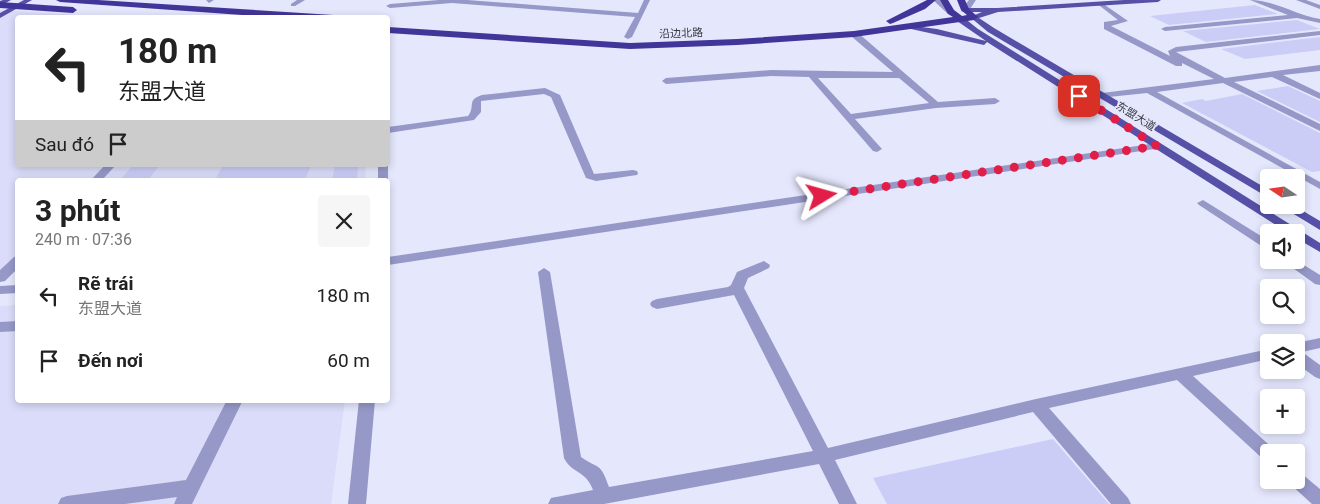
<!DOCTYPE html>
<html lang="vi">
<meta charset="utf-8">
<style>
:root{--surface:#fff;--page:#f6f6f6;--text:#222;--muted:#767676}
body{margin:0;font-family:Roboto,"Noto Sans SC",sans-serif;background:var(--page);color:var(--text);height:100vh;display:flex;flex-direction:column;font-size:19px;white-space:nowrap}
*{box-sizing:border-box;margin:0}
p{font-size:16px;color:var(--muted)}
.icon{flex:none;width:28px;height:28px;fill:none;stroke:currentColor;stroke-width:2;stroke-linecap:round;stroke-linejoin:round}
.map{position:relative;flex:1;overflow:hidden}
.side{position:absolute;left:15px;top:178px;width:375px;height:225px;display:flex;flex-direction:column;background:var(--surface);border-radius:5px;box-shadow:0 2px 8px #0003}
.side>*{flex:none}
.top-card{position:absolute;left:15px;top:15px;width:375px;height:152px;border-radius:5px;box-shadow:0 2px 8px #0003;background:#fff;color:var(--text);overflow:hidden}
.needle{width:32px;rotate:283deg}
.tools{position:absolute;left:1260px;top:169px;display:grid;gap:10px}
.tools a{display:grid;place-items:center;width:45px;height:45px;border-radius:5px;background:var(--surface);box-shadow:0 2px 8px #0003;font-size:25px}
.pin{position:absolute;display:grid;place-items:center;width:42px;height:42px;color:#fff;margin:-21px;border-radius:10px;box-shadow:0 2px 8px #0006}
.me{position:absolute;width:55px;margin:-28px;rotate:82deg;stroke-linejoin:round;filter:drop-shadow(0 0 4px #0008)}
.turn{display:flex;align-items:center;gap:18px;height:105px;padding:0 20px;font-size:22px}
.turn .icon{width:65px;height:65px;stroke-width:2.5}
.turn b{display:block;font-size:35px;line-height:42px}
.then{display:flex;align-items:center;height:48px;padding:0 20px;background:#0003;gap:10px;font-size:19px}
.round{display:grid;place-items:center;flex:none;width:52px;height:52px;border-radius:5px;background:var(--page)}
.head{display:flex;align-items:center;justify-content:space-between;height:85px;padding:0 20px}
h1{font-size:30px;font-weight:700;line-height:38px}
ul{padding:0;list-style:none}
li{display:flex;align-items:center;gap:15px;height:65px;padding:0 20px}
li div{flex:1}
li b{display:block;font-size:19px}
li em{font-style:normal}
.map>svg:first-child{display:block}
.built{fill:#dadcf9}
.building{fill:#cbcdf7}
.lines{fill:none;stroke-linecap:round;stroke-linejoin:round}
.minor{fill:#9698c8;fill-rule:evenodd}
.major{fill:#5651a7;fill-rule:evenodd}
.highway{fill:#423599;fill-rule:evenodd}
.route{stroke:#e11d48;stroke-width:9;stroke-dasharray:0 16.2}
.labels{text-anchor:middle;stroke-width:4;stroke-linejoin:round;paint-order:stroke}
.far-street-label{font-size:11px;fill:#393942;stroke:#e5e7fd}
</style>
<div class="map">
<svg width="1320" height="504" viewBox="0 0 1320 504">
<rect width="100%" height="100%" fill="#e5e7fd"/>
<!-- built -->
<path class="built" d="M0,10L106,17L18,18V165H366L365,180H18L17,272L0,273Z
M17,305L18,400H345L331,504H0V306Z"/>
<!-- building -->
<path class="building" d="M1255,5L1278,14L1169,25L1150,16Z
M1297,20L1320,29L1206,42L1183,31Z
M1320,37V50L1245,59L1221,49Z
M1288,86L1320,101V122L1257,91Z
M1242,94L1320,133V171L1312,172L1182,103L1202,99L1206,101Z
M133,165H160L148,180H120Z
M223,165H311L305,180H215Z
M335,165H358L357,180H332Z
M1053,439L1109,504H887L873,478Z"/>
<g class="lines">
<!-- minor -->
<path class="minor" d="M206,0H214L209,3Z
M297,0H305L295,6H291V4Z
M439,0H467L638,13L644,0H650L632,37L628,39L624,37L635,17L452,3L390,8L386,6L390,4Z
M933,0H940L955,12L948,14Z
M969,0H976L968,12H962L961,10Z
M1250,0C1274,0 1296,15 1320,19V23L1297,18L1165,31L1161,29L1165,27L1288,15Z
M1296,0H1306L1320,5V9Z
M1102,3L1128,21L1111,26L1170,56L1168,51L1176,47L1320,31V35L1176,52L1225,78L1320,65V71L1283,75L1320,93V99L1272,77L1234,82L1320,124V131L1223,83L1157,92L1320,182V189L1147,93L1099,98V94L1102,93L1214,79L1182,63V66H1176L1104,29V22L1118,20L1100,6L1098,5Z
M851,32H857L938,102L995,98L1000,101L995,104L936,108L855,119L882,149L877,152L873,151L809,77L771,76L666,84L662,81L666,78L771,70L893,72L851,36ZM818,78H899L929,103L851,114Z
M545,88L560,95L594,174L633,170L637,171L638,173L637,175L596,181L586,178L551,97L544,94L481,101V112L474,120L388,133V127L468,116C476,106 466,100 482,95Z
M1157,143L1161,144V148L388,265V257Z
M388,164V180H378V165Z
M105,165H116L102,180H91Z
M1203,200L1269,241V251L1199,205L1197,203Z
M18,256V268L5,281L0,282V270L14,257Z
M1282,260H1296L1320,275V285L1315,284Z
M764,261L770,265L769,268L748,278L744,288L828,448L1036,399L1269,349V359L1193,376L1277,452H1269V461L1263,459L1177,380L1049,408L1128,498L1131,504H1111L1033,412L835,460L857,504H839L819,464L604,504H548L551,498L593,490C585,469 573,475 564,458L538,272L544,268L550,272L581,457C600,470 600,462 609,487L813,451L734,295L657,309L652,307L650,304L652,301L657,299L728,287L731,285L737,272Z
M18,285V293L0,294V286Z
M18,321V331L0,332V322Z
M1320,338V348L1302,352L1320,365V379L1315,377L1296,363V343Z
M227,400H243L192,504H174L177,497L125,504H58L61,498L67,496L186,480Z
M359,400H375L366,504H348Z
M1296,472L1302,474L1320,489V504H1312L1290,484L1288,480H1296Z"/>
<!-- major -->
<path class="major" d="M3,0H11L0,6V1Z
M24,0H32L0,18V13Z
M1124,0H1161L1158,2L998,12L979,18L994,28L1269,190V198L988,32L970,17L982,12H965L961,10L965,8H997Z
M957,17H963L978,29L1320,243V252L1296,238V232H1287L987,42L984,45L902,27L906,25L937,29L986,41L957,21Z
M1279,205H1293L1320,221V230Z"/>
<!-- highway -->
<path class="highway" d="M56,0H98L333,15L337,18H286L60,2Z
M927,0H936L925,9L893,23L890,24L886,21Z
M940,0H948L954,10L962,16L967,15L961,10L957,0H965L969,9L978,17L974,20L854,37L737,45L630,49L388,33V27L630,43L737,39L854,31L953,17L948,14Z
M0,2L73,7L77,10L73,13L0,8Z"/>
</g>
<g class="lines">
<!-- route -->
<path class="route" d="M822,196L1157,146L1079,96"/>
</g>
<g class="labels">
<!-- far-street labels -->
<g class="far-street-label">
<text transform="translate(681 33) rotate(-2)" y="4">沿边北路</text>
<text transform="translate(1136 116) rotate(32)" y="4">东盟大道</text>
</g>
</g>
</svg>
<div class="tools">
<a><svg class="needle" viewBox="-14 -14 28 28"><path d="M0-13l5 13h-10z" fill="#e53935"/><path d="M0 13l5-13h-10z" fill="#767676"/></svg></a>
<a><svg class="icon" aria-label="sound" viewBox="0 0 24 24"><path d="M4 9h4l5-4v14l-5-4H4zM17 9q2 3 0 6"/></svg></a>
<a><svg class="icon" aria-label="search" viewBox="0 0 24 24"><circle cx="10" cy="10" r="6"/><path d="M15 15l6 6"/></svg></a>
<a><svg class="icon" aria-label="layers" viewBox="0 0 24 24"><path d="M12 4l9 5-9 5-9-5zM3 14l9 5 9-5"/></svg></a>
<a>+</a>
<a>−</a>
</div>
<div class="pin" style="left:1079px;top:96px;background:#d93025"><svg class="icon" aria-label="arrive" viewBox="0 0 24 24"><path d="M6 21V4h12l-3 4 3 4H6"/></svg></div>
<svg class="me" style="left:822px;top:196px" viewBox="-20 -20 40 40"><path d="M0-17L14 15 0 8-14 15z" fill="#e11d48" stroke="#fff" stroke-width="4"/></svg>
<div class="top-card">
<div class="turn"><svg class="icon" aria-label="left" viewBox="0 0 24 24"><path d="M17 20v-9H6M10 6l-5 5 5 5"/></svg><div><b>180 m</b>东盟大道</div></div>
<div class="then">Sau đó<svg class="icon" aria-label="arrive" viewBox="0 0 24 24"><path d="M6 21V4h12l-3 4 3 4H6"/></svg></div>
</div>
<section class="side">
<div class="head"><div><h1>3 phút</h1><p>240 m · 07:36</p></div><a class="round"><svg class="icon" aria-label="close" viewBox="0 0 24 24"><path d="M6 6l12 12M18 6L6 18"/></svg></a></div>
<ul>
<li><svg class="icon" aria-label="left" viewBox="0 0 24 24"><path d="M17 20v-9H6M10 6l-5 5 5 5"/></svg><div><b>Rẽ trái</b><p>东盟大道</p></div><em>180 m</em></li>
<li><svg class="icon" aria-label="arrive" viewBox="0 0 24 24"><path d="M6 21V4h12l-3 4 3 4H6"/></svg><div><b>Đến nơi</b></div><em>60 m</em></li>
</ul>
</section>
</div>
